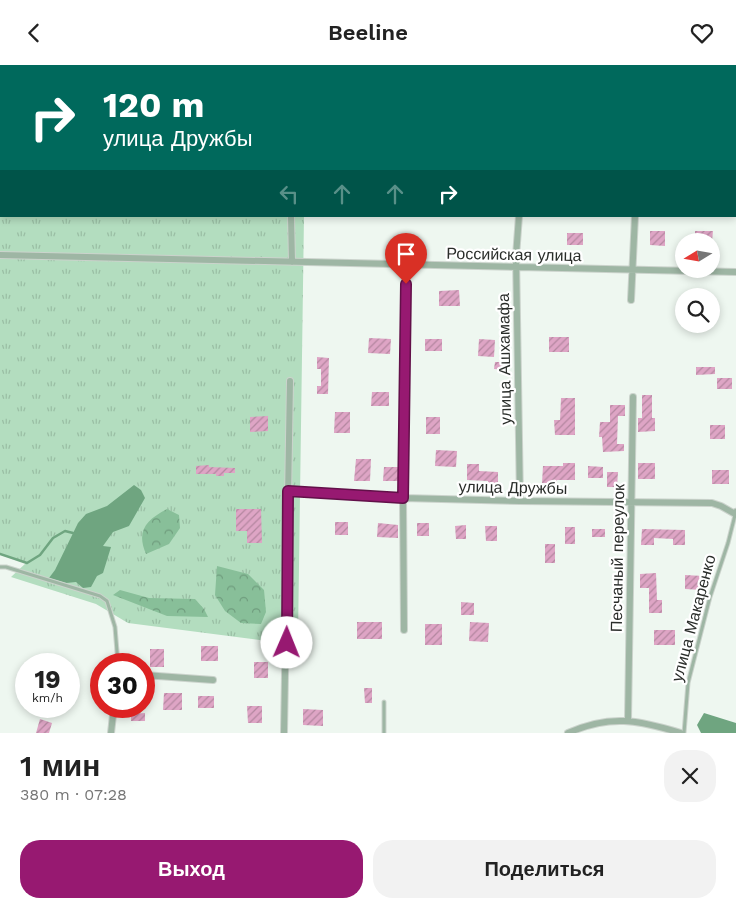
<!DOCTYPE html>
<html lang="ru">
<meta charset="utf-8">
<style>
:root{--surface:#fff;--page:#f2f2f2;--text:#222;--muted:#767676;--accent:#971971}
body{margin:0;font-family:"Work Sans",sans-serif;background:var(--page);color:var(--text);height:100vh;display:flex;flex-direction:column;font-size:19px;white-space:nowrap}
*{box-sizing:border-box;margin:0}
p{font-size:16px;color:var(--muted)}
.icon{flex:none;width:28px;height:28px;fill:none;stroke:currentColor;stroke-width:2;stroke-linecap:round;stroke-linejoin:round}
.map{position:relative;height:668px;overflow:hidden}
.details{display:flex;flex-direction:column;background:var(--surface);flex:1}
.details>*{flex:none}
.top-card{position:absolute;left:0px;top:0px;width:736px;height:152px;box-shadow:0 2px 8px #0003;background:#00695c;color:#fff;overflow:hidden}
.needle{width:32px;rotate:259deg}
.tools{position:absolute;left:675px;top:168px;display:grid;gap:10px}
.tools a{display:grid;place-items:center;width:45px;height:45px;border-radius:50%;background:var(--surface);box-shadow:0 2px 8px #0003;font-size:25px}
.speed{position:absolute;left:15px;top:588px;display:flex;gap:10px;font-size:25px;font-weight:700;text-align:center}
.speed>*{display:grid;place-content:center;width:65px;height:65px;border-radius:50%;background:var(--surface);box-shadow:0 2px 8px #0003;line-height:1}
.speed small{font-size:12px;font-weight:400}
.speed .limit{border:8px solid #d22;background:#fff;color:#111}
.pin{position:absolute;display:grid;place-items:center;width:42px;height:42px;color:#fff;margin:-51px -21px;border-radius:50% 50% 50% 0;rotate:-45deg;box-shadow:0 0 5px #0007}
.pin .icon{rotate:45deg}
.me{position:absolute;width:55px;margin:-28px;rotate:1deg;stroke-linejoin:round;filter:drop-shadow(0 0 4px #0008)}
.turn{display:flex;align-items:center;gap:18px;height:105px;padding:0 20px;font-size:22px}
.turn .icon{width:65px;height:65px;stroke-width:2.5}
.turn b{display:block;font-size:35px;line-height:42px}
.lanes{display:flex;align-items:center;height:48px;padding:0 20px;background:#0003;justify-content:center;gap:25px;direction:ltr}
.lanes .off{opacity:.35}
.round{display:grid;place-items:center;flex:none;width:52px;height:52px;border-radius:20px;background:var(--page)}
.headline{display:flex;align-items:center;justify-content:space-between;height:85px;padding:0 20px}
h1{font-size:30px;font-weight:600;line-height:38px}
.action{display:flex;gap:10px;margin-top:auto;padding:10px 20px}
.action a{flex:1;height:58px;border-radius:20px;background:var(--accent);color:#fff;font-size:20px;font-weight:600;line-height:58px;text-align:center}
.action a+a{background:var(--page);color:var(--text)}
header{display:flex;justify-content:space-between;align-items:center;height:65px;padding:0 20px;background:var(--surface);font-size:22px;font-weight:600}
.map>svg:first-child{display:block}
.grass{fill:url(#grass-tufts)}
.forest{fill:url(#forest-crowns)}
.water{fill:#6fa580}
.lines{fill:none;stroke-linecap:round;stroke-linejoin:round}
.stream{stroke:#6fa580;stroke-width:2.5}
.building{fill:url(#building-hatch)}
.service-casing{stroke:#cbd3cc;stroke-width:5}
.minor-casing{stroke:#cbd3cc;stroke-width:8}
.service{stroke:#9eb6a4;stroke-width:3}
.minor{stroke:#9eb6a4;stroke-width:6}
.route-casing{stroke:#621049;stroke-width:12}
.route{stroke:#971971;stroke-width:9}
.labels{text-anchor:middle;stroke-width:4.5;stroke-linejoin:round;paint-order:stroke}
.street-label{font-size:16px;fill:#2a2d2a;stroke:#fff}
</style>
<header><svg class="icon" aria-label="back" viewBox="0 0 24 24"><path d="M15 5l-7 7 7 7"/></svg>Beeline<svg class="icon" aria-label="heart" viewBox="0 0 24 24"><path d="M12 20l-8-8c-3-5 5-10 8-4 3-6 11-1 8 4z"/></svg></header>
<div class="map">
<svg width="736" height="668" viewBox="0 0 736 668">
<defs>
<pattern id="grass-tufts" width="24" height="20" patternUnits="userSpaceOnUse" patternTransform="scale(1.25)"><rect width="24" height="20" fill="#b3ddbf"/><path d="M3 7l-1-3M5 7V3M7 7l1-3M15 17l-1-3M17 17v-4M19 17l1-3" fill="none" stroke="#9abea4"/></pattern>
<pattern id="forest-crowns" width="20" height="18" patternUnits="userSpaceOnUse" patternTransform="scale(1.25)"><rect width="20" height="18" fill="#88bf99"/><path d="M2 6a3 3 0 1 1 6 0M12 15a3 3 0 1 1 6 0" fill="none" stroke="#6f9c7d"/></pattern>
<pattern id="building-hatch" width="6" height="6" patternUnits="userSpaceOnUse" patternTransform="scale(1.25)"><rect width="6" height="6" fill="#dea5c5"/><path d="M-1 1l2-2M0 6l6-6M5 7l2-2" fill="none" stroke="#b487a0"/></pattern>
</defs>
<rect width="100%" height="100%" fill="#eef7f0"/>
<!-- grass -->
<path class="grass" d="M0,0L93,1H1V151H304L298,572L283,569L282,578L128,558L96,539L11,512L26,498L0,489Z"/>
<!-- forest -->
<path class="forest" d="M167,444L179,450L180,463L169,479L146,489C136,466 146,455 167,444Z
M217,501L248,509L264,525L266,547L261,559L241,558L225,546L215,530Z
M120,525L149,533L195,534L204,544L208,552L167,551L113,530Z"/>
<!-- water -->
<path class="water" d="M134,420L141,425L145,433L129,461L113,467L103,481L111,482L103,508L97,511L91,522L83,523L76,517L66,518L49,513L55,505L78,458L86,449L107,441Z
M704,648L736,658V668H701L697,660Z"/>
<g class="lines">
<!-- stream -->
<path class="stream" d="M0,489L27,498L40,490L53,473L65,466L73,468"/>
</g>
<!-- building -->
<path class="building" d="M650,166H665V181L650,180Z
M695,166H713L712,176H695Z
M567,168H583V180H567Z
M459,225L460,241H439V226Z
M549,272H569V287H549Z
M369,273L391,274L390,289L368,288Z
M425,274H442V286H425Z
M479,274L495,275L494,292L478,291Z
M317,292L329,293L328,329H317V321H321V304H317Z
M495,297H507V305L494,304Z
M696,302H715V309L696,310Z
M717,313H732V324H717Z
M372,327H389V341H371Z
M642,330H652V353H655V366L638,367V353H642Z
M561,333H575V370H555L554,355H560Z
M610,340H625V351H618L617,379H624V386L603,387L602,372H599L600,357H610Z
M335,347H350V368H334Z
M268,351V366L250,367V352Z
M426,352H440V369H426Z
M710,360H725V374H710Z
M436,385L457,386L456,402L435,401Z
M356,394H371L370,416H354Z
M563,398H575V415H557V419L542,418L543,401H563Z
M638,398H655V414H638Z
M467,399H479V406L498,407V419L488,418V416L467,415Z
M209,400V402L235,403V408H224V411H216V409H196V401Z
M588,401L603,402V413H588Z
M384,402H398V416H383Z
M712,405H729V419H712Z
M607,407H618L617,422H607Z
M236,444H261L262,478H247V466H236Z
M335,457H348V470H335Z
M378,458L398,460V473L377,472Z
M417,458H429V471H417Z
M466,460V474H456L455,461Z
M485,461H497V476H486Z
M565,462H575V479H565Z
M592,464H605V472H592Z
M642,464L685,465V480H673V474L654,473V480H641Z
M545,479H555V498H545Z
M656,508L657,535H662V548H649V523H640V509Z
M685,510L703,511L702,525L685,524Z
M461,537L474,538V550H461Z
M357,557H382V574H357Z
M470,557L489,558L488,577L469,576Z
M425,559H442V580H425Z
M654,565H675V580H654Z
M201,581H218V596H201Z
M150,584H164V602H150Z
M254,597H268V613H254Z
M364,623H372V638H365Z
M164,628H182V645H163Z
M198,631H214V643H198Z
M247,641H262V658H248Z
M303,644L323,645V661L303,660Z
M145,648V656H131V649Z
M40,654L52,658L49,668H36Z"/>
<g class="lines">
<defs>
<path id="service" d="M0,502H6L100,531L107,536L115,562L118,599
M384,637V668
M684,668L688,618L710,532L728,478L735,450"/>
<path id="minor" d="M293,1V0
M415,1V0
M527,1L528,0
M643,1V0
M291,151L292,197
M519,151L516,191L520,436
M0,190L736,207
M631,235L635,151
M288,426L403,433L520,436L712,438L721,441L735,449L736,447
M404,565L403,433L406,187
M144,610L213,615
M628,656L633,332
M111,668L114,641
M284,668L290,316
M568,668C610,649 638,655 681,668"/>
</defs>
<!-- service casing -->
<use href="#service" class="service-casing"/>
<!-- minor casing -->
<use href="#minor" class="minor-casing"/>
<!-- service -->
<use href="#service" class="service"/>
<!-- minor -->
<use href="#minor" class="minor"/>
</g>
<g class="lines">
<defs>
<path id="route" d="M287,578L288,426L403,433L406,219"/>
</defs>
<!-- route casing -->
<use href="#route" class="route-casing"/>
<!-- route -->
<use href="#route" class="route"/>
</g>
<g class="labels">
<!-- street labels -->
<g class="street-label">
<text transform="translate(514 189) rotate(1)" y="6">Российская улица</text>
<text transform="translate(504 294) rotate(-91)" y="6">улица Ашхамафа</text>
<text transform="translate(513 422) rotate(1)" y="6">улица Дружбы</text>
<text transform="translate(617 493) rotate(-89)" y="6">Песчаный переулок</text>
<text transform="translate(693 553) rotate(-75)" y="6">улица Макаренко</text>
</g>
</g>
</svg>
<div class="tools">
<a><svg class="needle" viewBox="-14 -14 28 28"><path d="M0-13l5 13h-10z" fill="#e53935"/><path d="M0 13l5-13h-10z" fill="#767676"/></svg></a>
<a><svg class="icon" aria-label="search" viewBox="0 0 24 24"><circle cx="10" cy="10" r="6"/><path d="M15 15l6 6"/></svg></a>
</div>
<div class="speed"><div>19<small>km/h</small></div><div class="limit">30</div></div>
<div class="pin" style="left:406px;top:219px;background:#d93025"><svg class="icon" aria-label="arrive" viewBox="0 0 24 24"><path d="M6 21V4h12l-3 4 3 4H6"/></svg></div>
<svg class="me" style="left:287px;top:578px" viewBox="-20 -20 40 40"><circle r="19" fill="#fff"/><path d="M0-13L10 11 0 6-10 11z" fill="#971971"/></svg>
<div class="top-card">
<div class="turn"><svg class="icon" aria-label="right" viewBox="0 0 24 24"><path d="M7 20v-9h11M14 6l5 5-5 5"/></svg><div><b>120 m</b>улица Дружбы</div></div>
<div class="lanes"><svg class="icon off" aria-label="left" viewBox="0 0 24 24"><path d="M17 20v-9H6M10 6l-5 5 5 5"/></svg><svg class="icon off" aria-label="ahead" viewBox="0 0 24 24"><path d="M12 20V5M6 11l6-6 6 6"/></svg><svg class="icon off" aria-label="ahead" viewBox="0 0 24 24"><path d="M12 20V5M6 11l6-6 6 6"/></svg><svg class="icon" aria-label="right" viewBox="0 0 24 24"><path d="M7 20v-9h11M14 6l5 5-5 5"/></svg></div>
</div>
</div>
<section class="details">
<div class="headline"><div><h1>1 мин</h1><p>380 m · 07:28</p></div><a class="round"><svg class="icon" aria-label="close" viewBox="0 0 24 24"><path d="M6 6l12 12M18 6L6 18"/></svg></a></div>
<div class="action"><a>Выход</a><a>Поделиться</a></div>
</section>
